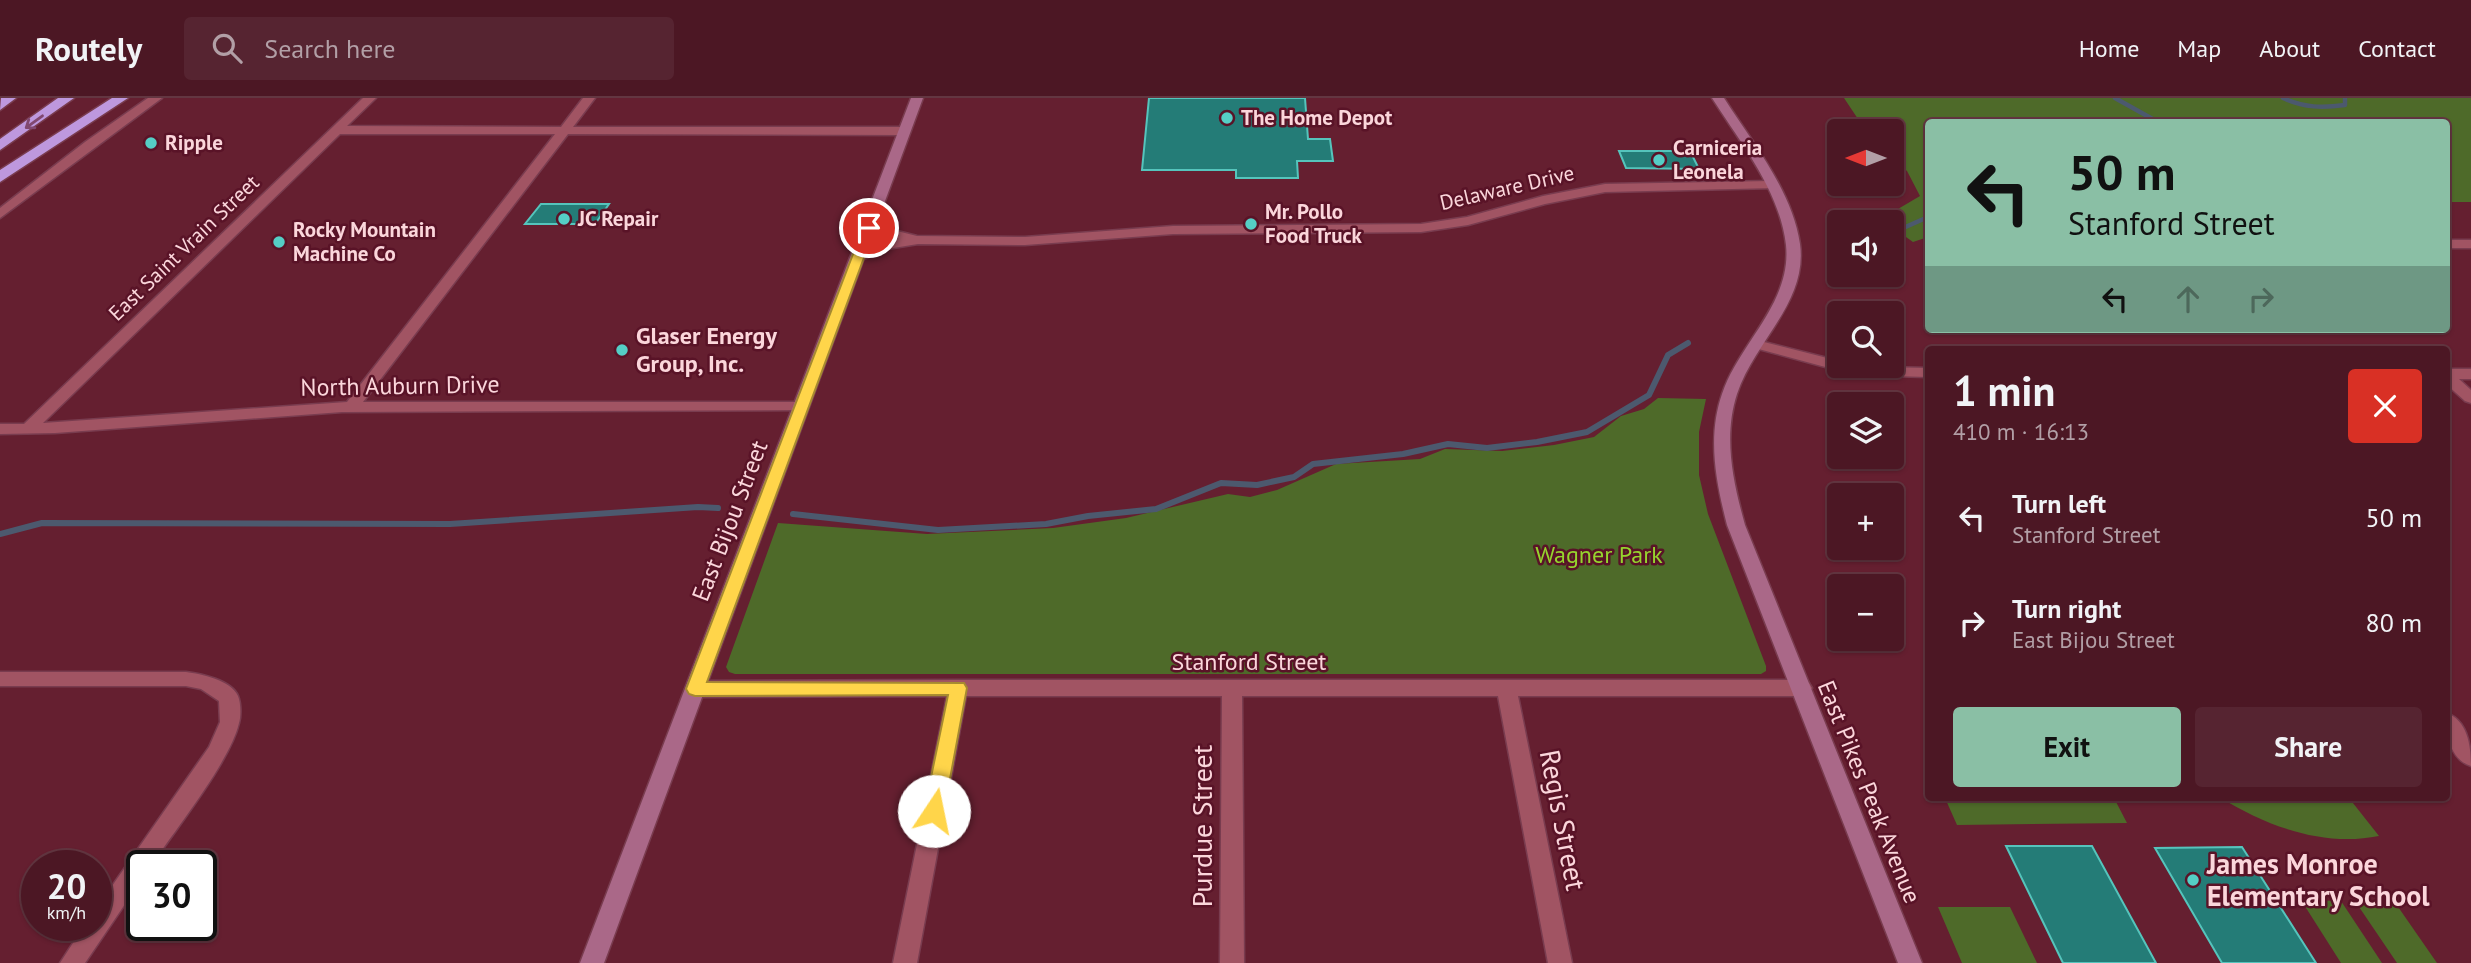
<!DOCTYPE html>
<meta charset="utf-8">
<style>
:root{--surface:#4c1724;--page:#562431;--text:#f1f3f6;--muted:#b29fa6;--line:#633641;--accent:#8abfa5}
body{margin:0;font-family:"PT Sans",sans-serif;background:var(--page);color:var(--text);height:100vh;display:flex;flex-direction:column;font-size:26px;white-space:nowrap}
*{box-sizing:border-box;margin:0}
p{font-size:23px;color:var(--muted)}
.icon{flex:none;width:38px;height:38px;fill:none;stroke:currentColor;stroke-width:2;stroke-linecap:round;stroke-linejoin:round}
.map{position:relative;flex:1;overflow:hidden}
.drawer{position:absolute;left:1925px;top:248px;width:525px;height:455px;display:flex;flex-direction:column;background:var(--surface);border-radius:7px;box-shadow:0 2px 5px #0004,0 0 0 2px var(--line)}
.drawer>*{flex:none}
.hud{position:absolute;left:1925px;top:21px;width:525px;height:214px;border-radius:7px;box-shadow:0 2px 5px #0004,0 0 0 2px var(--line);background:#8abfa5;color:#111;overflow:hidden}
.needle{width:46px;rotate:270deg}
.fabs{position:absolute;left:1827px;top:21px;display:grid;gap:14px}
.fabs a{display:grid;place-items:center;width:77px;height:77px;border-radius:7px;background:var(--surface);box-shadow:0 2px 5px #0004,0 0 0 2px var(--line);font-size:35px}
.speed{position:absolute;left:21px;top:752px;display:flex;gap:14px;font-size:35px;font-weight:700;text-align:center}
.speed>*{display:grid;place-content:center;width:91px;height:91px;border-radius:50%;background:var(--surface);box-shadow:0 2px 5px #0004,0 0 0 2px var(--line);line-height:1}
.speed small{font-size:18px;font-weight:400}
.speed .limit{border:4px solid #111;border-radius:10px;background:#fff;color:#111}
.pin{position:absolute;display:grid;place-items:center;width:60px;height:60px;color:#fff;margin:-30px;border:4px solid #fff;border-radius:50%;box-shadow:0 2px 7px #0007}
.me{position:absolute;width:77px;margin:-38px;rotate:11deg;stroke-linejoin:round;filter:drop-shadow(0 0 5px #0008)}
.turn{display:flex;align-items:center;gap:24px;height:147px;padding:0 28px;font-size:32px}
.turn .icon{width:91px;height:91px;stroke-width:2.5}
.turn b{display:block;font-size:49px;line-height:60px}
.lanes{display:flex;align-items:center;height:66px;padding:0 28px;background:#0003;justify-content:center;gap:35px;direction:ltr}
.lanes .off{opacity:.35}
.round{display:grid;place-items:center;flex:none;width:74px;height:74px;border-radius:7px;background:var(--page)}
.overview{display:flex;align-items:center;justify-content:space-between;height:119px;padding:0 28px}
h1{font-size:42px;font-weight:800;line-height:52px}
.cta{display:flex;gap:14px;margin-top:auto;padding:14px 28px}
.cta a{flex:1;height:80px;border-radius:7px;background:var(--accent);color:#111;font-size:28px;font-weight:800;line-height:80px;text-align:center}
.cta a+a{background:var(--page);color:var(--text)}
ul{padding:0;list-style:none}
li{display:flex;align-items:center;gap:21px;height:105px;padding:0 28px}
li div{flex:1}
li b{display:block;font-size:26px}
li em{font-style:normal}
header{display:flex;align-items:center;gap:42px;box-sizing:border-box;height:98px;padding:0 35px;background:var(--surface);border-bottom:2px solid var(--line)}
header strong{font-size:33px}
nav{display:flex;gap:38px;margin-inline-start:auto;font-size:24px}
.search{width:490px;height:63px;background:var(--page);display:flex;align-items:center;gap:18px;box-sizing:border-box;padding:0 24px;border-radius:7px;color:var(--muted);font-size:26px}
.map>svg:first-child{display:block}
.green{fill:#4e6a29}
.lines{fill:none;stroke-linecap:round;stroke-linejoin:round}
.stream-far1{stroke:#4c596e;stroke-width:4.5}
.stream{stroke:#4c596e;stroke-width:6}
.building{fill:#247c77;stroke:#55c4bc;stroke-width:2}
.street-casing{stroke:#793c4f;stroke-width:3}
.secondary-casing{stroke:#793c4f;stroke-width:3}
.highway-casing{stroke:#793c4f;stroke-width:3}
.street{fill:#a15463;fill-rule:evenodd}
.secondary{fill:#aa6888;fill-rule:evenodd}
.highway{fill:#be98de;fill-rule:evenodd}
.oneway{stroke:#814870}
.route{fill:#ffd54a;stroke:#a68a30;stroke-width:2}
.poi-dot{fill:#55cec5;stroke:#591327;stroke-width:2.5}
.labels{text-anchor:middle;stroke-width:5;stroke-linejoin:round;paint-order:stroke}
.far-poi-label{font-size:21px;font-weight:bold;fill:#fbd6db;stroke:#591327;text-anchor:start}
.far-street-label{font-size:21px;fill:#fbd6db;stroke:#591327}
.poi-label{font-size:24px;font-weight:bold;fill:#fbd6db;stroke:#591327;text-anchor:start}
.street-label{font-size:24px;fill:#fbd6db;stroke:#591327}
.park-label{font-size:24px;fill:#96d52e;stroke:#591327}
.near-street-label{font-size:28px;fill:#fbd6db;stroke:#591327}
.near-poi-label{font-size:28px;font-weight:bold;fill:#fbd6db;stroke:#591327;text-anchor:start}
</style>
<header>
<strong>Routely</strong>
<div class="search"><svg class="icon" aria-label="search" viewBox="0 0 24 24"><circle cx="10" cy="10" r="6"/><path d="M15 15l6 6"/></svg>Search here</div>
<nav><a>Home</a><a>Map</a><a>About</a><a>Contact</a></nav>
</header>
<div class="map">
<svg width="2471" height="865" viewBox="0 0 2471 865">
<rect width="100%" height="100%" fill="#651f30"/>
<!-- green -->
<path class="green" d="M1844,0H2471V104H2447L2446,24H1928V139L1913,144L1892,129V124L1881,121L1920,98L1907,73L1892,60V33H1866Z
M1658,300L1706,301L1699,334V377L1708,416L1766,568V573L1761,576H735L729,574L726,569L778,425L927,436L1053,430L1126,420L1228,396L1250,399L1277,392L1336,366L1420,361L1445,351L1502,353L1554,347L1594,339L1621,318L1644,311Z
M1945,700H2114L2127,725L1957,727Z
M2221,700H2349L2379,738C2324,749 2268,729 2221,700Z
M2301,802L2341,803L2382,865H2341Z
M2355,803H2394L2437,865H2397Z
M1938,809H2010L2037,865H1962Z"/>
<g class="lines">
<!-- stream-far1 -->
<path class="stream-far1" d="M2115,0L2158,24
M2283,0C2304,10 2323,10 2345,7V0
M1892,135L1928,119"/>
<!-- stream -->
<path class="stream" d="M793,416L938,432L1046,426L1088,418L1156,411L1221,385L1257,387L1294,379L1313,366L1403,356L1448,346L1487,350L1537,344L1587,334L1649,297L1668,257L1688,245
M0,436L42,425L450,426L698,409L718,410"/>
</g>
<!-- building -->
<path class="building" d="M1149,0H1305L1308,41H1330L1333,63H1297L1298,80H1236V72H1142Z
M1619,53H1690L1699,71L1626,70Z
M541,106H609L595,126H525Z
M2006,748H2092L2156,865H2063Z
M2242,749L2316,865H2222L2155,750Z"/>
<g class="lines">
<defs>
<path id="street" d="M148,0H162L0,120V110L85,44Z
M363,0H376L347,28L561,29L583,0H595L573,29H904L910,33L904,37L568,36L363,304H800L808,309L806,312L342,314L55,335L0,336V326H24ZM340,36H555L347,304L43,325Z
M1770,83L1775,84V90L1605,94L1545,106L1468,127L1421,134L1173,136L1025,147L918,146L887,151L857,164L850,160L878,145L899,141L864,133V127L869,126L917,138L1025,139L1173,128L1421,126L1467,119L1543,98L1605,86Z
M2446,142H2471V150H2446Z
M1756,242L1839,263V268L1928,270V279L1855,277L1751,249L1749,246Z
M2446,271H2471V281H2459L2471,292V305L2465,303L2446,286Z
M0,574H186C201,576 231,582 238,598C241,605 241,619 239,625C230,664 174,733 151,768H142V781L85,865H60L84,828H96V811L209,649L220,624L219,603L201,591L186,588H0Z
M958,582H1802L1809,585L1812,590L1809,595L1802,598H1518L1572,865H1548L1498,598H1242L1244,865H1220L1222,598H966L917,865H893L947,598L695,599L688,596L685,591L688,586L695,583Z
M2446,615C2468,622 2471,649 2471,668C2449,661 2446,635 2446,615Z"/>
<path id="secondary" d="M911,0H923L604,865H580Z
M1712,0H1724C1752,44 1792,92 1800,146C1808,204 1754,244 1737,296C1723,339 1733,384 1745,427L1922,865H1898L1727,427C1716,384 1707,339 1722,296C1739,245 1792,205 1786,147C1780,93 1740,44 1712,0Z"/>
<path id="highway" d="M16,0L0,12L1,0Z
M58,0H74L0,52V41Z
M112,0H128L0,84V72Z"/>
</defs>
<!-- street casing -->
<use href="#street" class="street-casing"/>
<!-- secondary casing -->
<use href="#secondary" class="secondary-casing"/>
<!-- highway casing -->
<use href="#highway" class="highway-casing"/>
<!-- street -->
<use href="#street" class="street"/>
<!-- secondary -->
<use href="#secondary" class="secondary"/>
<!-- highway -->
<use href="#highway" class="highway"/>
</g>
<!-- one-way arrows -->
<defs><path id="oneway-shaft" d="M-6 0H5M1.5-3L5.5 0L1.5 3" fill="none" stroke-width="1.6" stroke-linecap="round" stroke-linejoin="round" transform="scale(1.75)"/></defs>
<use class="oneway" href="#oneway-shaft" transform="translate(34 24) rotate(144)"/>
<!-- route -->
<path class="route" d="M869,127L875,130L707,584L964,585L967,590L944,713L941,719L934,722L927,719L924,713L948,597L695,598L689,596L686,591L863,130Z"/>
<!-- markers -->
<g class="poi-dot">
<circle cx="1227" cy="20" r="7"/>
<circle cx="151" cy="45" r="7"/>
<circle cx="1659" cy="62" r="7"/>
<circle cx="564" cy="121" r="7"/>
<circle cx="1251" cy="126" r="7"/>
<circle cx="279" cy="144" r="7"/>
<circle cx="622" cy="252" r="7"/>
<circle cx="2193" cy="782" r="7"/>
</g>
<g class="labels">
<!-- far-poi labels -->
<g class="far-poi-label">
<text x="1241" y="27">The Home Depot</text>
<text x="165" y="52">Ripple</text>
<text x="1673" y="57">Carniceria<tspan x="1673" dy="24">Leonela</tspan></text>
<text x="1265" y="121">Mr. Pollo<tspan x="1265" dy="24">Food Truck</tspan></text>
<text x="578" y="128">JC Repair</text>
<text x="293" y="139">Rocky Mountain<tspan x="293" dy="24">Machine Co</tspan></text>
</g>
<!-- far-street labels -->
<g class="far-street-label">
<text transform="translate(1507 90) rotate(-13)" y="7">Delaware Drive</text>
<text transform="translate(184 150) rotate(-44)" y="7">East Saint Vrain Street</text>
</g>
<!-- poi labels -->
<g class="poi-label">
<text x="636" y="246">Glaser Energy<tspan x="636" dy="28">Group, Inc.</tspan></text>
</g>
<!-- street labels -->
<g class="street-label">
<text transform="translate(400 288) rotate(-1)" y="8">North Auburn Drive</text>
<text transform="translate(730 423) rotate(-69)" y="8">East Bijou Street</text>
<text x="1249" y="572">Stanford Street</text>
<text transform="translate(1869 694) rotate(68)" y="8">East Pikes Peak Avenue</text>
</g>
<!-- park labels -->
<g class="park-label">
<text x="1599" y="465">Wagner Park</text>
</g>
<!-- near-street labels -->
<g class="near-street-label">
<text transform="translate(1563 722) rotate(79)" y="10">Regis Street</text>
<text transform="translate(1202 728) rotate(-90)" y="10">Purdue Street</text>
</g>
<!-- near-poi labels -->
<g class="near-poi-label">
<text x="2207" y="776">James Monroe<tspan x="2207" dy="32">Elementary School</tspan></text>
</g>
</g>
</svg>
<div class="fabs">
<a><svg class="needle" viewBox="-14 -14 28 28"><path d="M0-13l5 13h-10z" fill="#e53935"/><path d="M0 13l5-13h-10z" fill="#b29fa6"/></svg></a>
<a><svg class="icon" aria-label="sound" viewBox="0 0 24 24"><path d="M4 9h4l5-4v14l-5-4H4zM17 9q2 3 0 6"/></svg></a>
<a><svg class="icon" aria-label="search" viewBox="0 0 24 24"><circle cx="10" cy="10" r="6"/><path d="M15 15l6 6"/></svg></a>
<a><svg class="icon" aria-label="layers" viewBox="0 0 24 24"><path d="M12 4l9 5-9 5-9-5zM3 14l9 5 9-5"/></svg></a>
<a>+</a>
<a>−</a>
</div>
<div class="speed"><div>20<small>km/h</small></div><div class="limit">30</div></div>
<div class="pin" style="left:869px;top:130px;background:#d93025"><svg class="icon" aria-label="arrive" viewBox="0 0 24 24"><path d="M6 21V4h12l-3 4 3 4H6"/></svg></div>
<svg class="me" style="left:934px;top:713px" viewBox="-20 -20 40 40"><circle r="19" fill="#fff"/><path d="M0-13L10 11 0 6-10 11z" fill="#ffd54a"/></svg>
<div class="hud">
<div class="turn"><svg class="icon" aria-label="left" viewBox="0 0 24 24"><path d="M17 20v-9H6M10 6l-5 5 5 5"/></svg><div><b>50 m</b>Stanford Street</div></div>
<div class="lanes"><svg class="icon" aria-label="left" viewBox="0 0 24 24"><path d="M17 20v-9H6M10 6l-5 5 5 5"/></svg><svg class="icon off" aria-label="ahead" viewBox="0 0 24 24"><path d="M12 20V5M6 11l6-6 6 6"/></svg><svg class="icon off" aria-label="right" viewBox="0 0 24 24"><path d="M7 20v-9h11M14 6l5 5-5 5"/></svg></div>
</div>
<section class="drawer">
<div class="overview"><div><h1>1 min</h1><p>410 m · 16:13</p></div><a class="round" style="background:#d93025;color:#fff"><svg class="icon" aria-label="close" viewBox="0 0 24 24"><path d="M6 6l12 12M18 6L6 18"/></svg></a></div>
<ul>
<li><svg class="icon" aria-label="left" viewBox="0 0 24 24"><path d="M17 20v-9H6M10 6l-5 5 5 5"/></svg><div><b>Turn left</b><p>Stanford Street</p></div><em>50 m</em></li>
<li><svg class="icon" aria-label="right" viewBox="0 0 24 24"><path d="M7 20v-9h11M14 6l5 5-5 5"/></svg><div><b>Turn right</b><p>East Bijou Street</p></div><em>80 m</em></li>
</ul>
<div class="cta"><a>Exit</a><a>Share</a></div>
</section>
</div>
